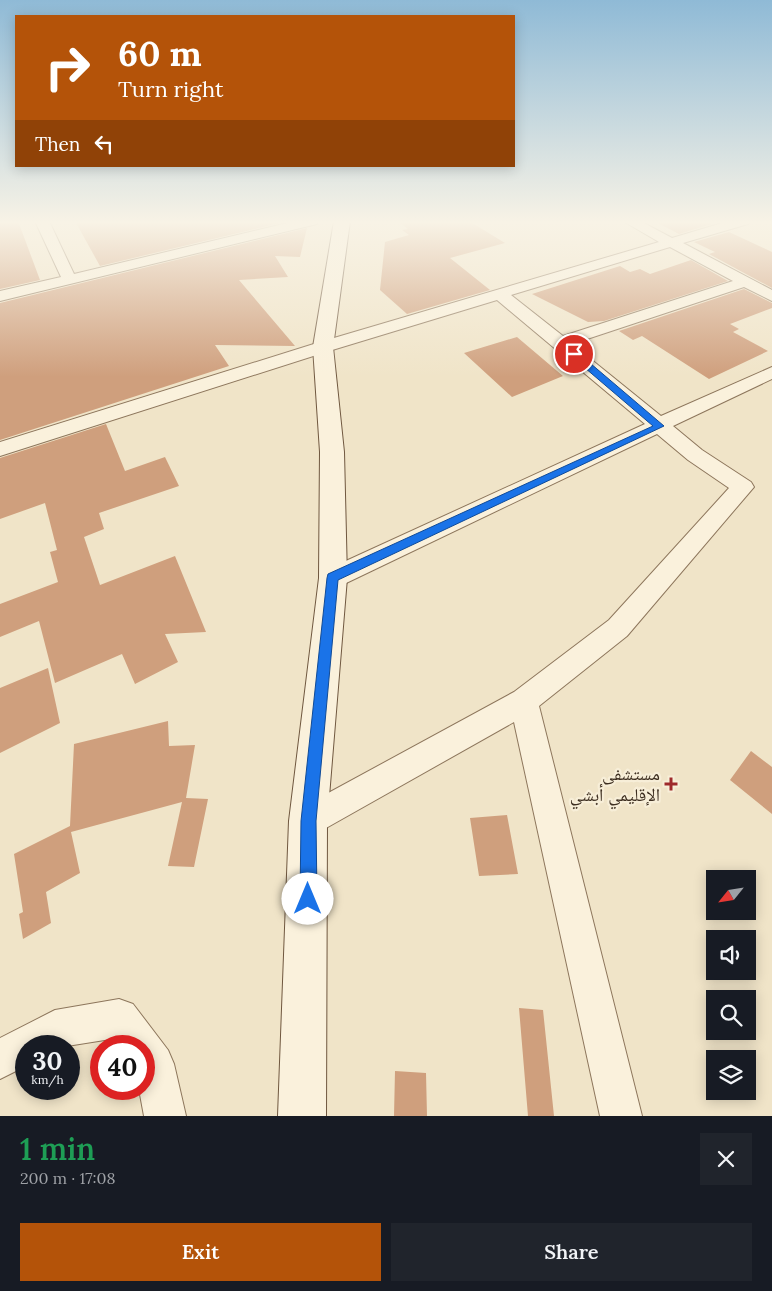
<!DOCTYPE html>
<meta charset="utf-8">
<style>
:root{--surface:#171b24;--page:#20242c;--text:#f1f3f6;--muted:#9ea1a6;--accent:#b45309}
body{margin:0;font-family:Lora,"Noto Naskh Arabic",serif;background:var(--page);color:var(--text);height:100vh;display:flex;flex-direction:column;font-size:19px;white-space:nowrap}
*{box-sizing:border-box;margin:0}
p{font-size:16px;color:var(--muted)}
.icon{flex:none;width:28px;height:28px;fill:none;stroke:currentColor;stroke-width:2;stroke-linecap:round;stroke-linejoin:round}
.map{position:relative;height:1116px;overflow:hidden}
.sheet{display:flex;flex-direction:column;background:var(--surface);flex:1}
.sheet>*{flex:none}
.top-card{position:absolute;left:15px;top:15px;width:500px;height:152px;border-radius:0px;box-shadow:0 2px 12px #0003;background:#b45309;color:#fff;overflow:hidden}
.needle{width:32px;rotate:240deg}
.controls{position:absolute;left:706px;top:870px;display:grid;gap:10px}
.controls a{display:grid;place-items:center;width:50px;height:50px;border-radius:0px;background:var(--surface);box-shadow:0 2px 12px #0003;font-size:25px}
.speed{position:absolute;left:15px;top:1035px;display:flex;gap:10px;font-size:25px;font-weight:700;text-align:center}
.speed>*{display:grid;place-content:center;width:65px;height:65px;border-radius:50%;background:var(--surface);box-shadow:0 2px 12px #0003;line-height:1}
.speed small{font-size:12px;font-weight:400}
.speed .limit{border:8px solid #d22;background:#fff;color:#111}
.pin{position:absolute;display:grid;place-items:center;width:42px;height:42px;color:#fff;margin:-21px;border:2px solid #fff;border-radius:50%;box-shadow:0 1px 5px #0007}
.me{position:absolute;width:55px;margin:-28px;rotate:0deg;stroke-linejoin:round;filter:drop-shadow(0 0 4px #0008)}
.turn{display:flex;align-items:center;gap:18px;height:105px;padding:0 20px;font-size:22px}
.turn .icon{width:65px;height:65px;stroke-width:2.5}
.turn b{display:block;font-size:35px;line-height:42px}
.then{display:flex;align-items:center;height:48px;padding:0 20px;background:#0003;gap:10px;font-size:19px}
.round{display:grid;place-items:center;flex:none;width:52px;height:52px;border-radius:0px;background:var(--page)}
.head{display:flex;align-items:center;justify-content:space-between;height:85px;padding:0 20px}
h1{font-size:30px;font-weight:600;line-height:38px;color:#1e9e55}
.action{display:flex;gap:10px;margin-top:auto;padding:10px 20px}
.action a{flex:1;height:58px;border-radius:0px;background:var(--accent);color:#fff;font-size:20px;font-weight:600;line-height:58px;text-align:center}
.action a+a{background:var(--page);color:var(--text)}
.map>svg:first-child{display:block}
.building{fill:#cf9f7d}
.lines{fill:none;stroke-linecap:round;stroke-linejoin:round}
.street-casing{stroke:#8d765c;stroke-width:2}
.secondary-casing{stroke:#6f573f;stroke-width:2}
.street{fill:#faf1dc;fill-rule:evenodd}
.secondary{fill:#faf1dc;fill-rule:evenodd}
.route{fill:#1a73e8;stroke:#114b97}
.poi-dot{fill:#9e2a2b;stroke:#f7eed8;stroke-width:2}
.labels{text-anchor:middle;stroke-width:4.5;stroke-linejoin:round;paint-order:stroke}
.near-poi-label{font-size:18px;fill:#3d2e20;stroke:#f7eed8;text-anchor:end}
</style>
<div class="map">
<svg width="772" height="1116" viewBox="0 0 772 1116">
<rect width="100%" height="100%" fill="#f0e4c8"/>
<!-- building -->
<path class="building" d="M0,221H18L40,280L0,289Z
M75,221H288L100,266Z
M398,221H469L505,243L450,258L490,290L407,314L380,290L385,242L409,235L402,230L408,229Z
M654,221H706L712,224L679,234Z
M307,228L300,257L275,256L288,277L239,280L295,346L215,345L229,366L0,440V303Z
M729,232L772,252V288L709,254L715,252L694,242Z
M691,260L728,281L604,321L588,322L532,294L620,266L630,272L640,269L650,274Z
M744,289L772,303V308L730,324L739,329L733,332L768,351L709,379L642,336L633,340L619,331Z
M517,337L563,376L512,397L464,353Z
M106,424L125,471L165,457L179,486L99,513L104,529L84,537L100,585L175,556L206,632L165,634L178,662L135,684L122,654L55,683L39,621L0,637V604L58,582L50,552L57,550L45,503L0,519V458Z
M48,668L60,723L0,753V688Z
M168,721L169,746L195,745L186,798L208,799L194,867L168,866L182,802L71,832L80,873L46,892L51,923L23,939L19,914L23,912L14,854L70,826L74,744Z
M751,751L772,767V814L730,780Z
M507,815L518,874L479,876L470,818Z
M519,1008L543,1010L554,1116H528Z
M395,1071L426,1073L427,1116H394Z"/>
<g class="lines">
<defs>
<path id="street" d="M35,221H49L74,274L296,221H319L317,224L0,301V291L61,277Z
M623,221H640L672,238L729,221H750L748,224L683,243L772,290V301L744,287L572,344L661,416L772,367V379L673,426L702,450L751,482L754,487L627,636L539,706L642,1116H600L514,722L319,832L308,837L297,832L292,821L297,810L514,692L609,620L729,488L688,460L657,434L342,585L333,588L324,585L321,578L324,571L645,424L497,300L329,351L0,456V442L317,343L659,242ZM670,247L733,281L563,336L511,295Z
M119,999L133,1004L168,1050L174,1064L186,1116H144L139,1089H144V1046H116L111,1039L67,1046H26V1066L0,1079V1038L55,1010Z"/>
<path id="secondary" d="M334,221H350L333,347L344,452L347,578L327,821L326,1116H278L289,821L319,578L320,452L313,347Z"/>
</defs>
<!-- street casing -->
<use href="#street" class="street-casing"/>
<!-- secondary casing -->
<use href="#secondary" class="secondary-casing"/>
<!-- street -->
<use href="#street" class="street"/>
<!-- secondary -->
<use href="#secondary" class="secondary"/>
</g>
<!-- sky -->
<linearGradient id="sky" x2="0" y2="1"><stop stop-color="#8fbad6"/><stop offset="0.59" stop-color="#f8f3e6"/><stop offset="1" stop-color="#f8f3e6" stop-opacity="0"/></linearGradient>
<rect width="772" height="377" fill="url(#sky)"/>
<!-- route -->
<path class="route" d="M571,352H577L664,426L338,580L316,821L317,899L314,905L308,907L302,905L300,899L301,821L327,578L328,574L653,426L571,356Z"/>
<!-- markers -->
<path class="poi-dot" d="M668.5 776.5h5v5h5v5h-5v5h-5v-5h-5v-5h5z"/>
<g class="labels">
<!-- near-poi labels -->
<g class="near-poi-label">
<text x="660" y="780">مستشفى<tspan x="660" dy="21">الإقليمي أبشي</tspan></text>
</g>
</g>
</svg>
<div class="controls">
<a><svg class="needle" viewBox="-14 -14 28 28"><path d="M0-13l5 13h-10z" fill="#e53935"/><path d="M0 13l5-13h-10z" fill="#9ea1a6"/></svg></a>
<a><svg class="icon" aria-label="sound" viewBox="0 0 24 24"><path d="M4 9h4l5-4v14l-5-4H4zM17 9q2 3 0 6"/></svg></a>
<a><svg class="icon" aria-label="search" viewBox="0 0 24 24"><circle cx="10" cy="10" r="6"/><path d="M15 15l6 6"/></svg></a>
<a><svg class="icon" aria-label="layers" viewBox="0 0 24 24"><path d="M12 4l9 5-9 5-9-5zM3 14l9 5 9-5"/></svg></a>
</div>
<div class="speed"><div>30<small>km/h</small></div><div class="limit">40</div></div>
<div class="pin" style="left:574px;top:354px;background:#d93025"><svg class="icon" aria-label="arrive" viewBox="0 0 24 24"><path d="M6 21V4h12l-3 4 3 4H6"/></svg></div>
<svg class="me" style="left:308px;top:899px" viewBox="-20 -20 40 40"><circle r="19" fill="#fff"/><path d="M0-13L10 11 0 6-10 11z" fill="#1a73e8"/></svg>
<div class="top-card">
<div class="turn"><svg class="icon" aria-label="right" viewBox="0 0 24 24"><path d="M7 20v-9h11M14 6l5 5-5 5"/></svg><div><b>60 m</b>Turn right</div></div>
<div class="then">Then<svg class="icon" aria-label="left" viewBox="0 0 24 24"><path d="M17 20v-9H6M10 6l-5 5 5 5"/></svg></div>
</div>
</div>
<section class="sheet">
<div class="head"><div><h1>1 min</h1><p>200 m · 17:08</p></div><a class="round"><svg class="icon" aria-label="close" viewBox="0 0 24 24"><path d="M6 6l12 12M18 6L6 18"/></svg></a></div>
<div class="action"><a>Exit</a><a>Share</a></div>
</section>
